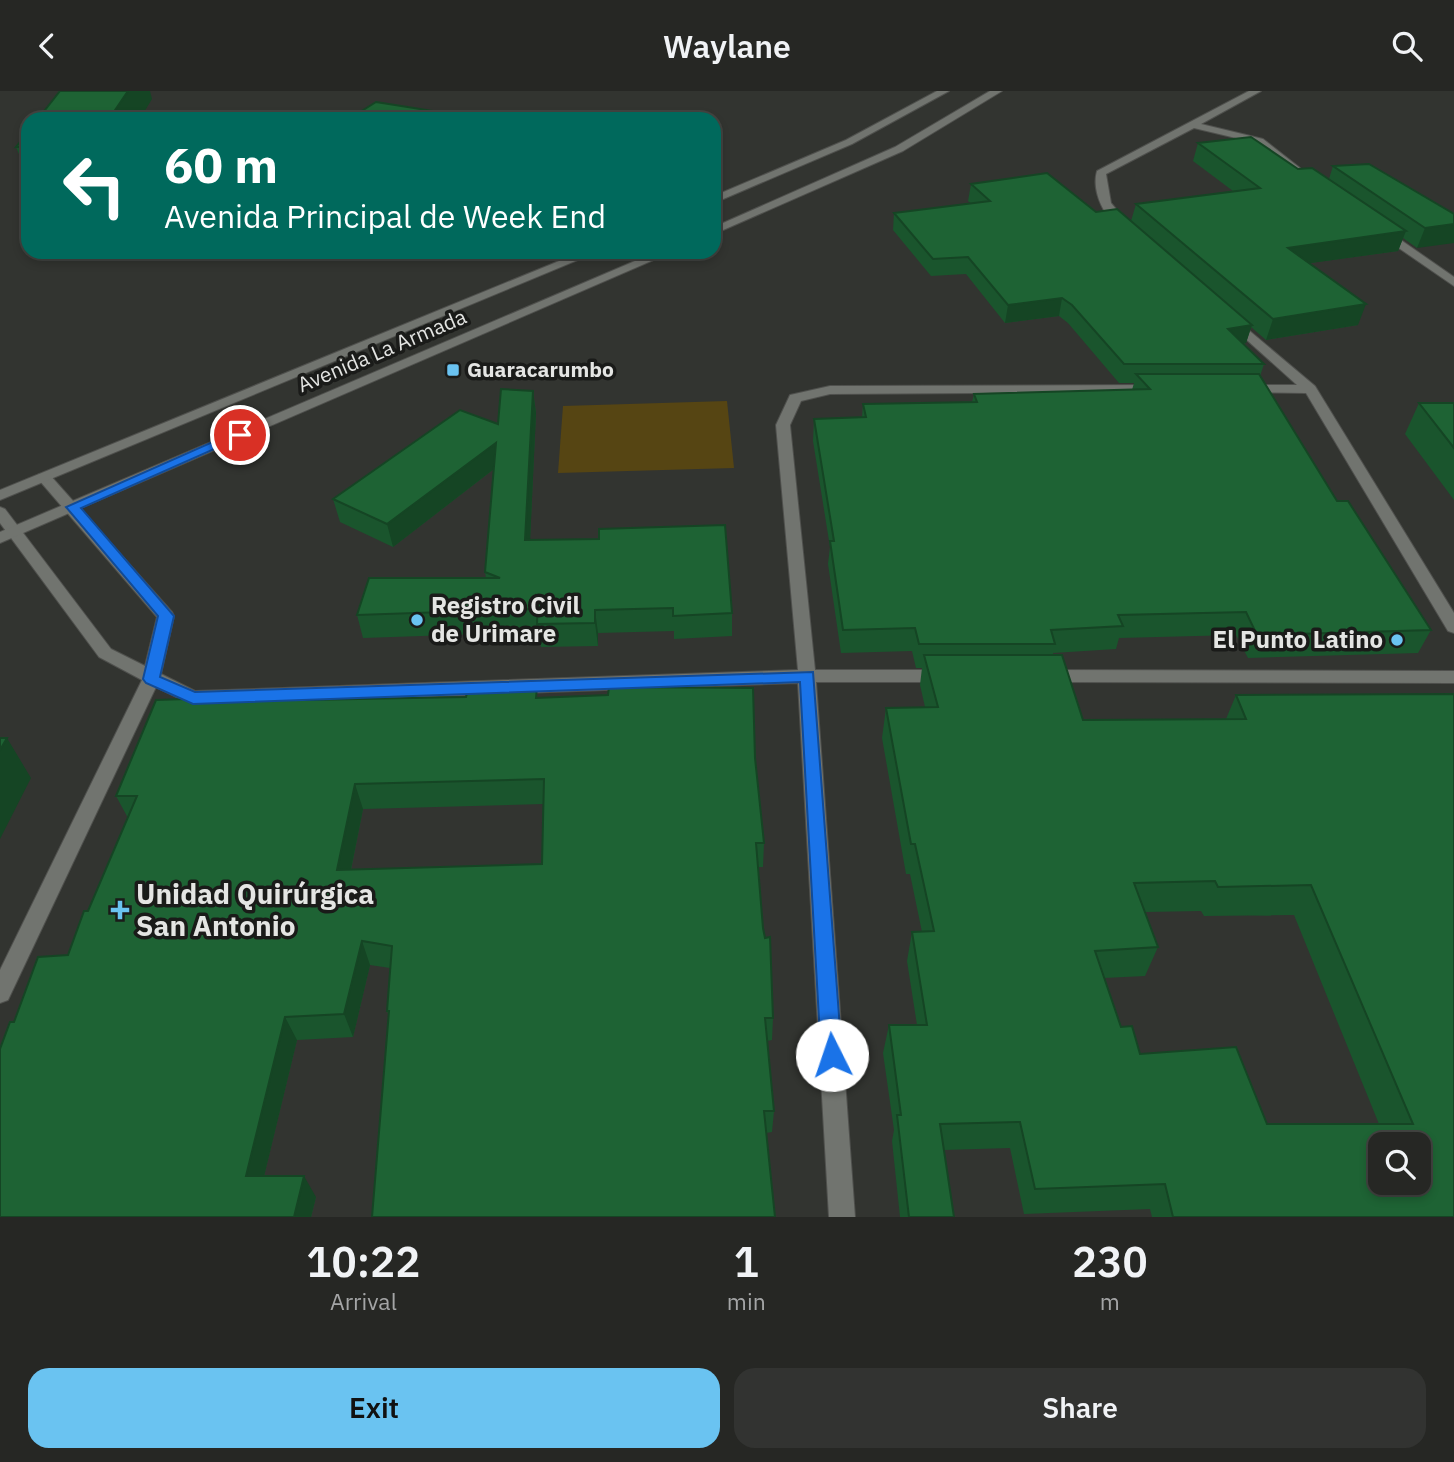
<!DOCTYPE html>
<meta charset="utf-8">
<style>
:root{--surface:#262724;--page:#323331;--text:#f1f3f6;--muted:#a4a5a6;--line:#424441;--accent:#6ac3f1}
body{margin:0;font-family:"IBM Plex Sans",sans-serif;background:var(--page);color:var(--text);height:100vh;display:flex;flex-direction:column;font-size:26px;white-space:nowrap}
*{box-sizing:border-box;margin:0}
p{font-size:23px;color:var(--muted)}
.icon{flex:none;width:38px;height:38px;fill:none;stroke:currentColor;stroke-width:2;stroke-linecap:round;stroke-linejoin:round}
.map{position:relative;height:1126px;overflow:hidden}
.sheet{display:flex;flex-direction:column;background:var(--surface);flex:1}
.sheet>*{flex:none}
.hud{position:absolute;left:21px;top:21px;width:700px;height:147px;border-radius:21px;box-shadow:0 4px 10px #0003,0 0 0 2px var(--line);background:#00695c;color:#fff;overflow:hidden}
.buttons{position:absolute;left:1368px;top:1041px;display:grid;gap:14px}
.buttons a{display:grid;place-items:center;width:63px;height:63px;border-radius:14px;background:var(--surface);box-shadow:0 4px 10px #0003,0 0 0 2px var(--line);font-size:35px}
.pin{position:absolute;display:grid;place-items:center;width:60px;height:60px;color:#fff;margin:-30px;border:4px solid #fff;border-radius:50%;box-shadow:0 2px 7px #0007}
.me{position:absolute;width:77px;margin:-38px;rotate:356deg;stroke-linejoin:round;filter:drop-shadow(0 0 5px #0008)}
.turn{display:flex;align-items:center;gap:24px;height:147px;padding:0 28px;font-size:32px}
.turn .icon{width:91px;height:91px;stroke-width:2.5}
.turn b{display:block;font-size:49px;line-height:60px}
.eta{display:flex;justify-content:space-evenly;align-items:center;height:119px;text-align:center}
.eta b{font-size:42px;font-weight:600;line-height:49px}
.cta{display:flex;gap:14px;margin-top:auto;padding:14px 28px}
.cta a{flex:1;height:80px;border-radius:21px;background:var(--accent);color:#111;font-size:28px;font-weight:600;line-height:80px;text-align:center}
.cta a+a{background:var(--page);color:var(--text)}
header{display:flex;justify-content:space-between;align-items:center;height:91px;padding:0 28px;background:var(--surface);font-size:32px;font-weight:600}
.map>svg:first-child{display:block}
.green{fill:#564513}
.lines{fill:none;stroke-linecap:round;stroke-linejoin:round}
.minor-casing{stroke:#4f504d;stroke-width:2}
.secondary-casing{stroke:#4f504d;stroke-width:2}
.minor{fill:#71746f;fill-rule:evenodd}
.secondary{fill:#71746f;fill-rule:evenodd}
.wall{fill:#1a552d;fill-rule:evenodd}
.shaded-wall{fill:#154524}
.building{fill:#1e6334;stroke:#154524;stroke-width:2;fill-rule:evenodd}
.route{fill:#1a73e8;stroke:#114b97;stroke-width:2}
.poi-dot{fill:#6ac3f1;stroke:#1a1b19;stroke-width:2.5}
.labels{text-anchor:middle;stroke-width:7;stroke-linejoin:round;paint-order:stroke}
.far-street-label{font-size:21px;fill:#e4e5e3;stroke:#1a1b19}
.far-poi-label{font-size:21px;font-weight:bold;fill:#e4e5e3;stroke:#1a1b19;text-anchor:start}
.poi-label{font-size:24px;font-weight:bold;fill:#e4e5e3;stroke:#1a1b19;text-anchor:start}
.near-poi-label{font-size:28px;font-weight:bold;fill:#e4e5e3;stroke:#1a1b19;text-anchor:start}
</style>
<header><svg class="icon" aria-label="back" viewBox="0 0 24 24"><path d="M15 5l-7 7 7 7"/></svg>Waylane<svg class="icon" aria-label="search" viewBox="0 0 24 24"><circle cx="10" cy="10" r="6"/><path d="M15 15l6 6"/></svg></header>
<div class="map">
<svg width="1454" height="1126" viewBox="0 0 1454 1126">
<rect width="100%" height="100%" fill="#323430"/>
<!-- green -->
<path class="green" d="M727,310L734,377L558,382L563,315Z"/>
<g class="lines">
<defs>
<path id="minor" d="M1249,0H1261L1201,33L1263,48L1300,77V81H1292L1257,52L1194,37L1106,83L1111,112L1131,136L1125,139C1105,131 1091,100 1097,80Z
M1377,138H1385L1454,186V195L1377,142Z
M1233,226L1315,295L1454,522V542L1448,540L1306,302L1239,301V295L1244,294H1297L1229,233V227Z
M1153,294L1158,295V301L830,303L801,310L790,334L815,579H943L952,585L943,591H816L855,1126H829L798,592L193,614L156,596L8,909L0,912V879L142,589L99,566L0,432V416L5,418L111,558L145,575L157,526L39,389V383H49L172,521L174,525L161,583L195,600L798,579L776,334L790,304L830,295Z
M1048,579L1454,580V592L1048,591L1039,585Z"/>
<path id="secondary" d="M937,0H949L852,53L714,112V105L846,49Z
M990,0H1002L903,60L714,143V136L895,56Z
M581,161H597L0,409V399Z
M656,161H672L0,452V441Z"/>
</defs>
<!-- minor casing -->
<use href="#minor" class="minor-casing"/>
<!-- secondary casing -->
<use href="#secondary" class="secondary-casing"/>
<!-- minor -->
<use href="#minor" class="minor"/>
<!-- secondary -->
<use href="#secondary" class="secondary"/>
</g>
<!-- wall -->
<path class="wall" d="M28,41V85L16,56Z
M1198,52L1298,78L1329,88L1333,75L1454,123L1417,157L1403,147L1398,160L1310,172L1358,234L1266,249L1251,236L1246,252L1243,253L1264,273L1260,285L1337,410L1431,539L1418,562L1248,567L1236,544L1119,547L1116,558L1053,562V564L1083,629L1226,628L1236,604L1454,1126H1152L1150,1118L1024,1123L1010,1057L944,1059L954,1126H900L892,1050L894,1039L883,962L889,934H917L907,870L912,841H922L910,783H906L882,647L886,617L925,616L920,594L922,577H916L912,560L841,562L828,473L830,456L813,350L814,328L862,326L863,313L972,311L974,303L1132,299L1134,292H1119L1068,232L1059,225L1005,232L966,183L931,185L893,139L894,122L972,113L968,110L971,93L1096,121L1131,130L1136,113L1233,100L1193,70ZM1201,820L1204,825L1294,824L1379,1033H1267L1140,963L1121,936L1104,887L1145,885L1158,856L1145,821Z
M533,300L536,322L530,449L732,522V545L674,548V540L598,542V555L541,556L539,541L363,547L357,524L486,487L485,481L494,378L393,456L340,431L333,408L498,333Z
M1419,312H1454V409L1405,343Z
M538,607L755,667L764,752L763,776H758L763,837L773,927L772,949L767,950L774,1020L772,1041L766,1042L389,926L387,920L390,877L370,874L353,946L297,949L264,1085L316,1106L311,1126L14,931L68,864L88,820L128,727L116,705L309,609ZM543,713L542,773L351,779L363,718Z"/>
<!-- shaded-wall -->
<path class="shaded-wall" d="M128,0H150L152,8L140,28H109Z
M452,23L453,28H445Z
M1454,133V152L1417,157L1425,137Z
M1406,140L1398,160L1282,176L1288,157Z
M1062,207L1059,225L1005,232L1008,214Z
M1366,213L1358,234L1266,249L1273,228Z
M1252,234L1246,252L1223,256L1228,238Z
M533,300L536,322L529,472L525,449Z
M496,352L499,374L393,456L387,433Z
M595,519L598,542V555L595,532Z
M7,647L31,687L0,748V659Z
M355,693L363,718L346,803L337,779Z
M362,850L370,874L353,946L344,923Z
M285,926L297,949L259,1106L246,1085Z
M304,1085L316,1106L311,1126H294Z"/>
<!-- building -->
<path class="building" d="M60,0H128L109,28H38Z
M376,11L452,23L445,28H349Z
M28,41V55L16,56Z
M1251,46L1298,78L1312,77L1406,140L1288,157L1366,213L1273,228L1136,113L1260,97L1198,52Z
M1369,73L1454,123V133L1425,137L1333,75Z
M1047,82L1096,121L1117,118L1252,234L1228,238L1264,273H1124L1072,214L1062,207L1008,214L968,166L933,168L894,122L990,110L971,93Z
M1136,283H1259L1337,410H1348L1431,539L1257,544L1246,521L1118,524L1123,535L1051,539L1055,553H919L915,537L843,539L830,450H834L814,328L866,326L863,313L977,311L974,303L1150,298Z
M501,298L533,300L525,449L599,448V438L725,434L732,522L673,525V517L595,519V532L537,533L538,505L536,504V518L357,524L369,487H500L485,481L496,352L387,433L333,408L460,319L498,333Z
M1419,312H1454V357Z
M924,564H1062L1083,629L1246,628L1236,604L1454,603V1126H1173L1165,1093L1035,1098L1020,1031L940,1033L954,1126H909L897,1024H901L889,934H927L912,841L934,840L915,753H911L886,617L938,616ZM1215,790L1218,796L1311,794L1413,1033H1267L1236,956L1140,963L1132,935L1121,936L1095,860L1158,856L1134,792ZM1381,1054H1419V1092H1381Z
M537,596L536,607L608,604L609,596L753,597L755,667L764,752H756L763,837L765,847L770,846L773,927H765L774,1020H764L775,1126H372L389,920H387L392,855L362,850L344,923L285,926L246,1085H304L294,1126H0V958L10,931H14L38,866L68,864L84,820H88L137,705H116L156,609L308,604L306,609L466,606L468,597ZM544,688L542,773L337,779L355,693Z
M0,647H7L0,659Z"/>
<!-- route -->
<path class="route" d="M235,341L246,344L81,417L174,525L160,586L195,601L813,581L842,964L839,971L832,974L824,971L821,964L800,591L193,613L146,592L143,588L158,525L66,416Z"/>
<!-- markers -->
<g class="poi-dot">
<rect x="446" y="272" width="14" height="14" rx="3.5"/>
<circle cx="417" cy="529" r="7"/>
<circle cx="1397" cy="549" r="7"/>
<path d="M116.5 808.5h7v7h7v7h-7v7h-7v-7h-7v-7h7z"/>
</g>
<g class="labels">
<!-- far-street labels -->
<g class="far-street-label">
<text transform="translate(382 260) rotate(-23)" y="7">Avenida La Armada</text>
</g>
<!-- far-poi labels -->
<g class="far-poi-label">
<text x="467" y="286">Guaracarumbo</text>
</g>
<!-- poi labels -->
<g class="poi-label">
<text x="431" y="523">Registro Civil<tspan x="431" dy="28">de Urimare</tspan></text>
<text x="1383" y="557" text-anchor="end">El Punto Latino</text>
</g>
<!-- near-poi labels -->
<g class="near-poi-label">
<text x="136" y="813">Unidad Quirúrgica<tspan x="136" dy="32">San Antonio</tspan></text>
</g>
</g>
</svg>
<div class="buttons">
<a><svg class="icon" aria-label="search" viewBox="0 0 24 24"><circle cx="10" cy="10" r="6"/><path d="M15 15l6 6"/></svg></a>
</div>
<div class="pin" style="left:240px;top:344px;background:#d93025"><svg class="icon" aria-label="arrive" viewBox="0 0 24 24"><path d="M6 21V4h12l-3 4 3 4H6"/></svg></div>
<svg class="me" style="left:832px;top:964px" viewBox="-20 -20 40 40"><circle r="19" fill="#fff"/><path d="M0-13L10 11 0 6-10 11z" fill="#1a73e8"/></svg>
<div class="hud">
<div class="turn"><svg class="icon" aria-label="left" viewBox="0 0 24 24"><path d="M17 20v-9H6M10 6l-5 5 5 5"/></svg><div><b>60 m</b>Avenida Principal de Week End</div></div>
</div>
</div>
<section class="sheet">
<div class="eta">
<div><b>10:22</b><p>Arrival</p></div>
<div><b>1</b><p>min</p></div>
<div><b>230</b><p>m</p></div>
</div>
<div class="cta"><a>Exit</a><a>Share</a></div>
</section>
